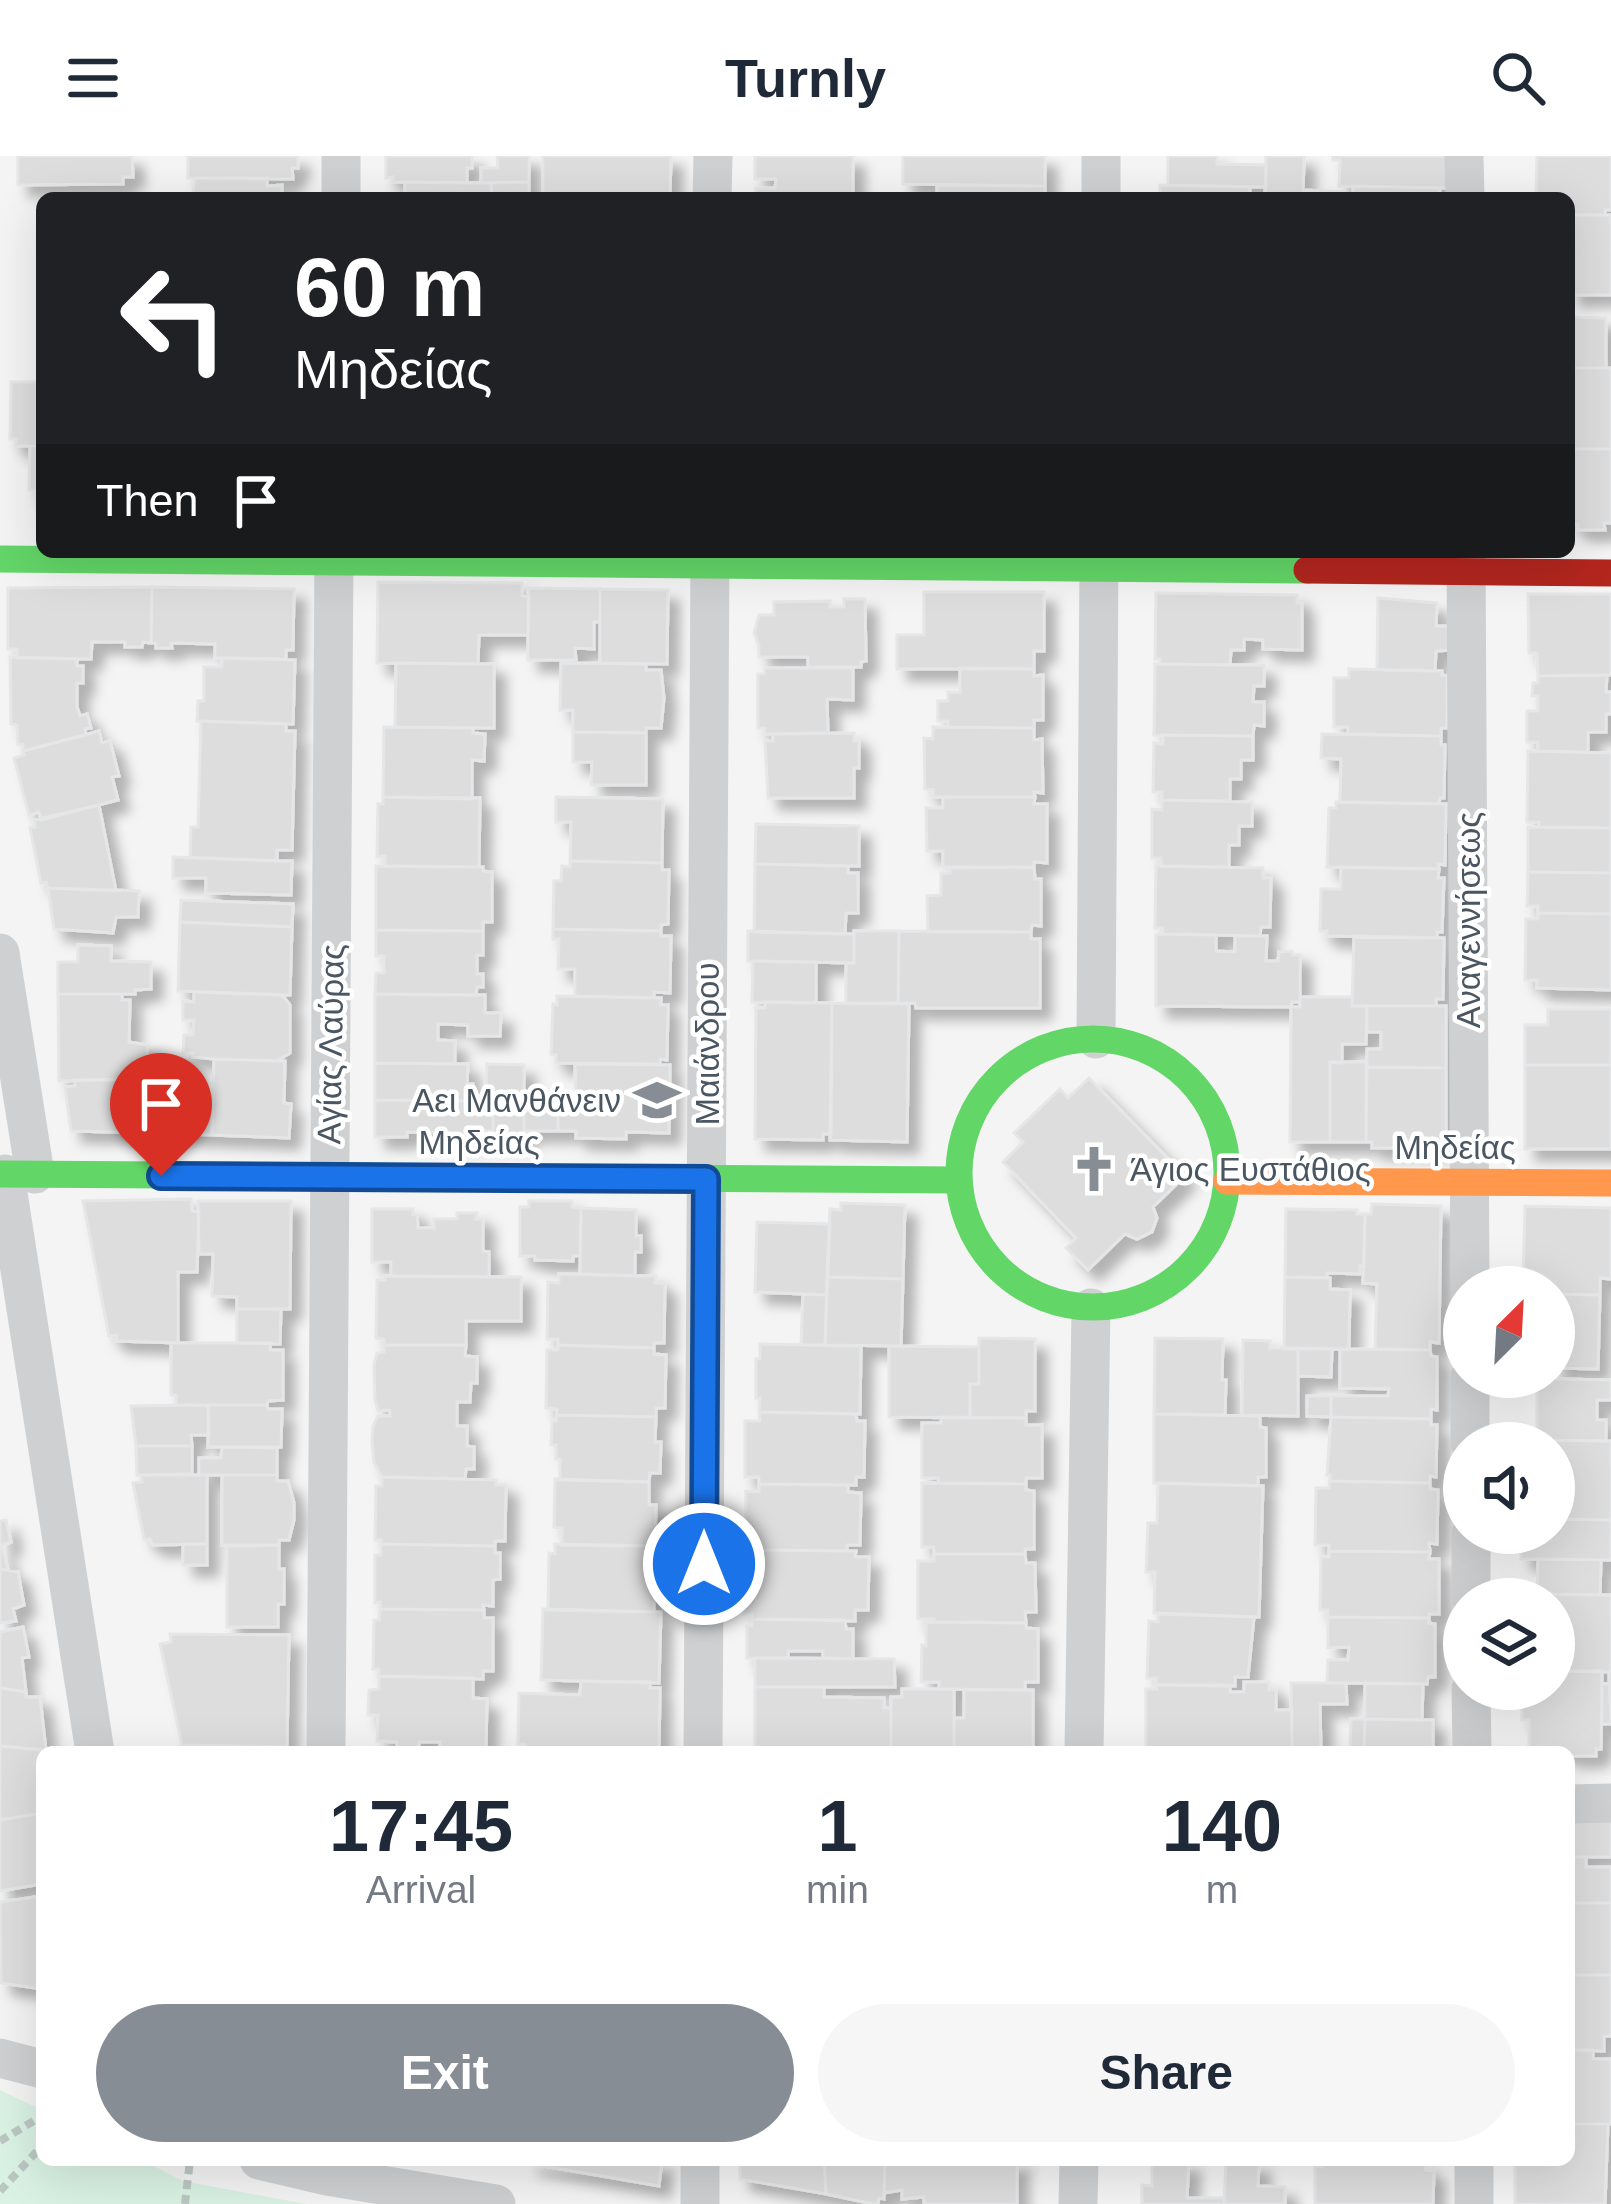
<!DOCTYPE html>
<meta charset="utf-8">
<style>
:root{--surface:#fff;--page:#f6f6f7;--text:#1f2937;--muted:#747a83;--accent:#868d94}
body{margin:0;font-family:Helvetica,sans-serif;background:var(--page);color:var(--text);height:100vh;display:flex;flex-direction:column;font-size:45px;white-space:nowrap}
*{box-sizing:border-box;margin:0}
p{font-size:39px;color:var(--muted)}
.icon{flex:none;width:66px;height:66px;fill:none;stroke:currentColor;stroke-width:2;stroke-linecap:round;stroke-linejoin:round}
.map{position:relative;flex:1;overflow:hidden}
.side{position:absolute;left:36px;top:1590px;width:1539px;height:420px;display:flex;flex-direction:column;background:var(--surface);border-radius:18px;box-shadow:0 12px 48px #0002}
.side>*{flex:none}
.top-card{position:absolute;left:36px;top:36px;width:1539px;height:366px;border-radius:18px;box-shadow:0 12px 48px #0002;background:#202124;color:#fff;overflow:hidden}
.needle{width:78px;rotate:24deg}
.controls{position:absolute;left:1443px;top:1110px;display:grid;gap:24px}
.controls a{display:grid;place-items:center;width:132px;height:132px;border-radius:50%;background:var(--surface);box-shadow:0 12px 48px #0002;font-size:60px}
.pin{position:absolute;display:grid;place-items:center;width:102px;height:102px;color:#fff;margin:-123px -51px;border-radius:50% 50% 50% 0;rotate:-45deg;box-shadow:0 0 12px #0007}
.pin .icon{rotate:45deg}
.me{position:absolute;width:132px;margin:-66px;rotate:0deg;stroke-linejoin:round;filter:drop-shadow(0 0 9px #0008)}
.turn{display:flex;align-items:center;gap:42px;height:252px;padding:0 60px;font-size:54px}
.turn .icon{width:156px;height:156px;stroke-width:2.5}
.turn b{display:block;font-size:84px;line-height:102px}
.then{display:flex;align-items:center;height:114px;padding:0 60px;background:#0003;gap:24px;font-size:45px}
.eta{display:flex;justify-content:space-evenly;align-items:center;height:204px;text-align:center}
.eta b{font-size:72px;font-weight:700;line-height:84px}
.button{display:flex;gap:24px;margin-top:auto;padding:24px 60px}
.button a{flex:1;height:138px;border-radius:72px;background:var(--accent);color:#fff;font-size:48px;font-weight:700;line-height:138px;text-align:center}
.button a+a{background:var(--page);color:var(--text)}
header{display:flex;justify-content:space-between;align-items:center;height:156px;padding:0 60px;background:var(--surface);font-size:54px;font-weight:700}
.map>svg:first-child{display:block}
.green{fill:#d9f2e3}
.building{fill:#ddddde;stroke:#e5e6e7;stroke-width:3;filter:url(#shadow)}
.lines{fill:none;stroke-linecap:round;stroke-linejoin:round}
.path{stroke:#bcc7c4;stroke-width:8;stroke-dasharray:9 6;stroke-linecap:butt}
.street{stroke:#ced0d2;stroke-width:39}
.fast{stroke:#63d668;stroke-width:27}
.slow{stroke:#ff974d;stroke-width:27}
.jam{stroke:#b3261e;stroke-width:27}
.route-casing{stroke:#114b97;stroke-width:30}
.route{stroke:#1a73e8;stroke-width:21}
.labels{text-anchor:middle;stroke-width:9;stroke-linejoin:round;paint-order:stroke}
.street-label{font-size:33px;fill:#4a5661;stroke:#fff}
.poi-label{font-size:33px;fill:#4a5661;stroke:#fff;text-anchor:end}
</style>
<header><svg class="icon" aria-label="menu" viewBox="0 0 24 24"><path d="M4 6h16M4 12h16M4 18h16"/></svg>Turnly<svg class="icon" aria-label="search" viewBox="0 0 24 24"><circle cx="10" cy="10" r="6"/><path d="M15 15l6 6"/></svg></header>
<div class="map">
<svg width="1611" height="2048" viewBox="0 0 1611 2048">
<defs>
<filter id="shadow"><feDropShadow dx="11" dy="11" stdDeviation="6" flood-color="#0004"/></filter>
</defs>
<rect width="100%" height="100%" fill="#f4f4f4"/>
<!-- green -->
<path class="green" d="M0,1934L42,1954V2004H142L183,2025L306,2048H0Z"/>
<!-- building -->
<path class="building" d="M18,0H132L133,21H123V28L18,29Z
M188,0H298V12H292L293,23L188,22Z
M386,0H472V12H467V27L393,26V21L386,22Z
M497,0H529V26L481,27V12H498Z
M543,0H671L670,42H543Z
M755,0H853V42H755L756,32H775L776,23H755Z
M903,0H1045V30L903,28Z
M1168,0H1217V8L1266,9V31L1168,29Z
M1266,0H1304L1303,42H1265Z
M1333,0H1449V32L1339,30L1340,4H1333Z
M1537,0H1611V54H1605V59H1569V42H1536Z
M195,22H267V30L282,29V42H192Z
M405,26L491,27L492,42H405Z
M529,26V42H492L491,27Z
M937,29L1045,30V42H937Z
M1160,29L1250,31V42H1160Z
M1353,30L1440,32L1439,41L1450,42H1353Z
M1303,34L1344,36V42H1303Z
M1569,59H1611V139H1569Z
M1569,161L1606,162V212H1569Z
M1569,212H1611V293H1569Z
M11,226H42V290H15L16,283H10Z
M30,290H42V353L37,352V334H29Z
M1569,293H1611V367H1604L1605,374H1578V368H1569Z
M378,426L522,427V440L529,441L528,479H479L478,508L377,507Z
M152,431L294,433L293,494H286V503L222,502H215V488L171,487L172,492H156V487H151Z
M152,431L151,487L143,486L142,491H125V486H92L91,503L17,502V493H8V432Z
M528,432L600,433V466H594V493L575,492L576,504H528Z
M600,433L668,434L667,508L600,507Z
M924,436H1044V495H1034V513H897V479H924Z
M1156,437L1297,439V447H1302V494L1263,493V484L1244,483V494H1231L1230,509L1160,508V503H1155Z
M1528,438H1611V519L1538,520L1537,497H1529Z
M1378,442L1437,447L1436,470H1452V494L1436,495L1435,515L1377,514Z
M844,443H865L866,505L861,506V511H808V501H759V489L754,477L759,459H774V446L830,445V451H844Z
M10,501L77,503V510H83V527H77V551L80,560L87,558L91,572L85,573L86,579L23,595V588L18,589L17,569L11,568Z
M222,502L295,504L293,568L197,565L198,545H204V511H222Z
M396,507L494,508V572L395,571Z
M561,507L646,508V514H661L664,542L661,572H646V577L573,576V554H560Z
M1155,508L1264,509V530H1254L1253,546H1264V570L1254,569L1253,580L1154,579Z
M765,512H853V544L827,543L828,577L765,578V572H758V518H764Z
M960,512L1034,513V520L1043,519V564H1034V572L948,571V565H938V545H948V536L960,537Z
M1349,513L1442,515V519L1447,520V572H1441V580L1348,578V571H1334V522H1349Z
M1607,519L1606,536H1611V558H1606V576H1588V596L1538,595V586H1527V555H1538V540H1532L1533,527H1538V520Z
M201,565L286,568V575H295L292,694H277V705L190,702L191,671H198Z
M384,571L473,572V577L485,578L484,605L472,604V643L383,641Z
M933,571L1034,572V584L1042,583L1043,637L1034,636L1035,641H933V634L925,633L924,582L933,583Z
M99,575L102,587L110,585L119,620L112,621L118,644L41,664L39,656L29,659L14,602L24,599L23,595Z
M573,576L646,577V629H591L592,606H573Z
M854,577V585H859V612H854V642H768L765,585H773V578Z
M1322,578L1441,580V589H1445L1444,642H1440L1439,648L1340,646L1341,603L1321,602Z
M1163,579L1253,580V604H1241V623H1230V645L1162,644V636H1153L1154,587L1163,588Z
M1528,595L1611,597V672L1539,671V666H1527Z
M383,641L480,642L479,711L385,710V700L377,701L378,648H383Z
M556,641L663,643L662,707L570,705L571,666H556Z
M943,641H1035L1034,648H1047V707L1034,706V711H943V695H927L926,652H943Z
M1162,644L1252,646V670H1239V689H1229V711L1161,710V702H1152V653L1162,654Z
M1336,646L1446,648L1445,709L1438,708L1439,713L1327,711L1329,652H1336Z
M99,649L116,735L48,732L46,726L41,727L30,672L35,671L34,664Z
M756,668L859,670V710L755,708Z
M1528,671L1611,672V717L1528,716Z
M173,701L292,705L291,739L206,737V722H173Z
M570,705L662,707V714H669L668,768L661,769V775L553,773L554,725H561L562,710L570,711Z
M755,708L848,710V717H858V757H846L845,778L754,776Z
M376,710L483,711V715L492,716V766H483V775L376,774Z
M1156,710L1263,712V722H1271L1270,771H1261L1260,780L1163,778V772H1155Z
M1034,711L1035,723H1041V770L1032,769L1031,776H928L927,740L941,739V717H950V712Z
M1341,711L1439,713L1438,722H1444L1442,776H1437V782L1327,780V775H1320L1321,733H1341Z
M1528,716L1611,717V758L1538,757V750H1527Z
M48,732L139,735L138,761H116L113,777L54,773Z
M181,744L293,748L292,771L180,766Z
M1538,757L1611,758V834L1537,832V824H1525L1526,763H1538Z
M180,766L292,771L290,839L178,835Z
M553,773L661,775V780H671L670,837L654,836V842L575,840V813H558L559,783H553Z
M376,774L483,775V799H477V818H483V831H477L476,839L375,838L376,817H384V800H376Z
M748,775L854,778V807L748,805Z
M854,775H899L898,847H846V807H854Z
M899,775L1031,776V783H1040V852H916L915,847H898Z
M1163,778L1216,779V795L1235,796V780H1267L1266,805H1278L1279,796L1292,795L1293,799H1300V846H1292L1291,851L1156,850V779Z
M1354,780L1444,782L1443,843H1436V850H1352Z
M78,789L111,790V805L151,806V833L135,834V838H58V806H78Z
M753,805L816,806V847L752,846Z
M194,836L282,839L290,849V897L277,905L214,903L193,901V897H183L184,879H193L194,864H183V845L194,846Z
M58,838H122V844H130L129,886L147,889V923L59,925Z
M375,838L485,839V857H501L500,880H468V869L438,868V884L455,885V908L375,907Z
M557,840L661,842V849H668L667,904L660,903V908L556,907V899L551,898L553,848L557,849Z
M1300,841H1352V850H1367L1366,888H1342V907L1330,906V986H1290L1291,851H1300Z
M765,846L832,847L831,978H823V984L755,983L756,852H765Z
M832,847L909,848L907,986L830,984Z
M1367,850H1446V912L1367,911V893H1381V876H1367Z
M1548,853H1611V909H1525V869H1548Z
M147,900L176,901V927L181,928V940L213,941L212,979L154,977L155,948L148,947Z
M214,903L285,905L284,947L291,948L289,982L212,979Z
M1330,906H1366V986H1330Z
M375,907L468,908L467,928H473V945L375,944Z
M487,908L524,909V982H493V938H486Z
M575,908L670,909L669,977L626,976V983L576,982V975H558V942H576Z
M1525,909H1611V993H1525Z
M1367,911L1446,912V992H1372V986H1366Z
M1089,922L1185,1020L1153,1051L1157,1062L1152,1076L1137,1083L1125,1078L1088,1114L1066,1092L1076,1082L1003,1006L1023,986L1014,977L1060,933L1068,942Z
M147,923L149,977L71,975L65,931L75,930L74,924Z
M524,937L558,938V975H524Z
M375,944L493,945V975H478V983L449,982V977L407,976V981H375Z
M191,1043L192,1055L199,1056L197,1116H178V1187L116,1185L117,1179L109,1180L83,1045Z
M198,1045H291L290,1153H237V1141L212,1140L213,1098H199Z
M529,1045H572V1051L581,1052L580,1100H573V1105L535,1104V1100H520V1051H529Z
M841,1047L905,1049L903,1123L827,1121L830,1053L841,1054Z
M1372,1048L1441,1050L1439,1187L1430,1186V1194L1375,1193L1377,1128L1363,1127L1365,1058H1371Z
M1525,1050L1611,1052V1123L1600,1122V1139L1554,1138V1131H1533L1534,1128H1523Z
M581,1052L636,1054V1080H641V1096H635V1120L580,1118Z
M372,1053H413V1058L417,1059L418,1072H434V1063H457V1057H477L476,1063H483V1095L489,1096V1121L391,1120V1106H372Z
M1286,1053L1357,1054V1058H1365L1364,1110H1360V1118L1327,1117V1122L1285,1121Z
M757,1066L830,1068L827,1139L755,1136Z
M559,1118L656,1120L655,1127L665,1128L664,1187H654V1192L558,1189V1183H547L548,1126L559,1127Z
M385,1120L521,1121V1165H466V1189H384V1183L376,1182L377,1124H385Z
M827,1121L903,1123L901,1190L825,1189Z
M1285,1121L1330,1122V1133L1350,1134L1349,1193H1284Z
M803,1138L827,1139L825,1189H801Z
M1554,1138L1600,1139L1598,1213L1554,1212Z
M237,1153H281L280,1188L237,1187Z
M979,1182L1035,1183V1255H1026V1262H970V1228H979Z
M1155,1182L1223,1183L1222,1224H1226L1225,1259L1154,1258Z
M1243,1184L1270,1185V1192H1298V1260L1242,1259Z
M171,1187H271L270,1194H283V1244L268,1245L267,1249H176V1239H171Z
M760,1188L861,1190L860,1258L759,1256L760,1242H756V1203H760Z
M384,1189H466L465,1200L477,1201V1227H471L470,1246H457V1270H467V1290L474,1291V1313H466L465,1323L382,1321L374,1307L372,1285L373,1270L378,1260H390V1254L378,1255L375,1244L374,1209L377,1197L384,1196Z
M558,1189L654,1192V1198L666,1199L665,1252H656V1261L557,1259V1253L546,1252L547,1194H558Z
M889,1190L979,1191V1228H970V1262L889,1261Z
M1298,1192L1332,1193L1331,1221L1298,1220Z
M1340,1193L1430,1194L1431,1200L1437,1201V1254L1431,1253V1263L1331,1261V1240H1388L1389,1233L1340,1232Z
M1554,1212H1557V1223L1611,1224V1244H1597V1264H1606V1285L1537,1284V1221H1554Z
M1307,1240H1331V1261L1307,1260Z
M208,1249L209,1279H191L192,1290H136L131,1250Z
M208,1249H267L268,1253H282L281,1291H208Z
M759,1256L856,1258L857,1265H865L864,1321H856V1329H848L759,1328V1321H745V1265H760Z
M1154,1258L1260,1260V1271L1266,1272V1321H1258V1330L1154,1327Z
M557,1259L656,1261L655,1286H661L660,1317H650L649,1326L560,1324V1303H556V1289H551L552,1265H556Z
M941,1261L1026,1262V1269H1042V1322H1026V1328L939,1327L938,1322H922V1267H941Z
M1331,1261L1431,1263V1269H1437L1436,1321L1430,1320V1327L1330,1325V1319H1327Z
M1537,1284L1611,1285V1364L1554,1363V1287H1537Z
M136,1290H192V1318L137,1319Z
M222,1291L277,1292V1319H199V1302H221Z
M141,1319H207V1388L153,1389L150,1383H144L133,1327L142,1326Z
M222,1319H277V1325H288L294,1347V1364L289,1384H279V1389H222Z
M382,1321L496,1324V1329H506L505,1385H495V1390L381,1388V1384H375L376,1330H382Z
M555,1323L649,1326V1349H656L655,1390L562,1389V1372L554,1371Z
M1330,1325L1430,1327V1333L1438,1334L1437,1388L1429,1387L1430,1396L1329,1395V1389H1315L1316,1332H1329Z
M922,1327L1026,1328V1334L1034,1335V1393H1025V1398H934V1391H922Z
M1158,1327L1263,1330L1259,1461L1154,1457L1155,1416H1146L1148,1367H1157Z
M759,1328L848,1329V1336L861,1337L860,1389H847V1395L758,1394L759,1388H746V1335L759,1336Z
M1554,1363L1611,1364V1404L1521,1403V1377H1554Z
M6,1364L11,1386L2,1389L8,1414L0,1413V1365Z
M183,1388H207V1409H183Z
M381,1388L495,1390V1397H500V1423L493,1424V1450L483,1449L484,1454L380,1453V1446L375,1447V1399H381Z
M555,1388L655,1390L654,1456L548,1454L549,1397L555,1398Z
M279,1389V1413H284V1448H278V1471H227V1390Z
M753,1394L856,1395L855,1401H869L868,1454H855V1465L752,1463V1458H744V1401H753Z
M1329,1395L1430,1396L1429,1403H1439V1458H1429V1462L1328,1461V1454H1320L1321,1401H1329Z
M934,1398H1025L1026,1407H1035L1036,1456H1025L1026,1467L934,1466V1463H918V1405H934Z
M1538,1403L1601,1404L1600,1439L1537,1438Z
M0,1413L18,1416L24,1449L13,1453L16,1465L0,1467Z
M1525,1438L1611,1439V1516L1554,1515V1443H1525Z
M380,1453L484,1454V1462H493V1515H483V1523L379,1520V1513H373L374,1464H379Z
M543,1453L661,1456L659,1527L541,1524Z
M1158,1458L1254,1461L1248,1521H1235V1530L1156,1529V1522H1147L1149,1465L1158,1466Z
M1328,1461L1429,1462V1467L1435,1468V1521H1428L1427,1528L1327,1527L1328,1504H1348L1349,1491L1328,1492Z
M752,1463L845,1464L846,1473H853V1503L823,1502V1495H788V1502H747V1470H752Z
M926,1466L1026,1467V1472L1038,1473V1526H1025V1534L939,1533V1526H921L922,1489L926,1490Z
M23,1471L29,1501L22,1502L26,1536L0,1532V1476Z
M170,1478L289,1479L287,1591L182,1589L160,1488L171,1486Z
M755,1502L894,1503L895,1531H755Z
M1554,1515H1602L1601,1593H1596V1600H1569V1596H1529V1564H1522V1533H1554Z
M1609,1516L1611,1568H1602V1527L1609,1528Z
M379,1520L473,1522V1542L487,1543L486,1594L440,1593V1586H419V1593H397V1586L377,1585L378,1559H368L369,1534L379,1533Z
M581,1525L650,1526V1532H660L659,1596L524,1595L525,1588H518L519,1537L580,1539Z
M1244,1526H1269V1534L1276,1533V1554H1292V1594L1146,1596V1533H1157L1156,1529H1230V1536H1244Z
M1291,1527H1346L1347,1548H1320L1321,1596H1292Z
M1365,1527L1423,1528L1422,1564L1365,1563Z
M755,1531H824V1541L884,1542V1552H891V1596H755Z
M0,1532L26,1536V1541H40L46,1594L0,1590Z
M902,1533H954V1596H891V1541H902Z
M964,1534H1033V1596H954V1562H964Z
M1351,1563H1365L1364,1592L1350,1591Z
M1365,1563L1433,1564V1596H1364Z
M0,1590L40,1594L42,1657L0,1664Z
M42,1657V1728L0,1735V1664Z
M1569,1664H1611V1701H1569Z
M1569,1701H1586V1711H1611V1747H1569Z
M42,1740V1833L1,1827L0,1746Z
M1569,1747H1611V1819H1569Z
M1569,1819H1611V1880H1604V1895L1569,1894Z
M1569,1894H1593V1903H1611V1968H1569Z
M1569,1968H1608L1605,2048H1515V2004H1569Z
M528,2004H662L659,2030L527,2007Z
M740,2004H824L826,2038L740,2023Z
M824,2004H885L884,2043L879,2042L878,2048H873L826,2038Z
M885,2004H1023L1017,2007V2048H924V2041L902,2043V2034L884,2037Z
M1323,2004L1426,2007L1425,2014L1434,2015L1433,2048H1315V2010L1323,2011Z
M1152,2005H1189L1187,2042H1224V2048H1142V2029L1152,2030Z
M1226,2006H1259L1258,2030L1285,2031V2048H1224Z"/>
<g class="lines">
<!-- path -->
<path class="path" d="M0,1985L42,1960
M0,2035L42,1990
M185,2048L190,2004"/>
<!-- street -->
<path class="street" d="M1464,0L1465,42
M341,42V0
M712,42L713,0
M1101,42V0
M1466,396L1470,1131
M0,797L35,1018
M1096,883L1099,396
M5,1018L95,1596
M1470,1221V1287
M1471,1377V1443
M1471,1533L1472,1596
M326,1596L334,396
M703,1596L710,396
M1084,1596L1091,1152
M1569,1648L1611,1647
M0,1902L42,1913
M259,2004L327,2020L496,2048
M1474,2004V2048
M700,2048V2004
M1078,2048L1079,2004"/>
<!-- fast -->
<path class="fast" d="M0,403L1307,414
M959 1017a134 134 0 1 1 268 0a134 134 0 1 1-268 0Z
M0,1018L957,1024"/>
<!-- slow -->
<path class="slow" d="M1227,1025L1611,1027"/>
<!-- jam -->
<path class="jam" d="M1307,414L1611,417"/>
</g>
<g class="lines">
<defs>
<path id="route" d="M161,1020L706,1023L704,1408"/>
</defs>
<!-- route casing -->
<use href="#route" class="route-casing"/>
<!-- route -->
<use href="#route" class="route"/>
</g>
<!-- icons -->
<defs>
<symbol id="school-bare" viewBox="-9 -9 18 18"><path d="M0-5L7-2L0 1L-7-2ZM-4 1L0 2.5L4 1V4Q0 6-4 4Z" fill="#868d94" stroke="#fff" stroke-width="2.5" paint-order="stroke"/></symbol>
<symbol id="church-bare" viewBox="-9 -9 18 18"><path d="M-1.2-6h2.4v3.5h3.3v2.4h-3.3V6h-2.4V-.1h-3.3v-2.4h3.3Z" fill="#868d94" stroke="#fff" stroke-width="2.5" paint-order="stroke"/></symbol>
</defs>
<g fill-rule="evenodd">
<use href="#school-bare" x="624" y="911" width="66" height="66"/>
<use href="#church-bare" x="1061" y="980" width="66" height="66"/>
</g>
<g class="labels">
<!-- street labels -->
<g class="street-label">
<text transform="translate(1468 764) rotate(-90)" y="12">Αναγεννήσεως</text>
<text transform="translate(330 888) rotate(-89)" y="12">Αγίας Λαύρας</text>
<text transform="translate(707 888) rotate(-90)" y="12">Μαιάνδρου</text>
<text x="479" y="998">Μηδείας</text>
<text x="1455" y="1003">Μηδείας</text>
</g>
<!-- poi labels -->
<g class="poi-label">
<text x="621" y="956">Αει Μανθάνειν</text>
<text x="1130" y="1025" text-anchor="start">Άγιος Ευστάθιος</text>
</g>
</g>
</svg>
<div class="controls">
<a><svg class="needle" viewBox="-14 -14 28 28"><path d="M0-13l5 13h-10z" fill="#e53935"/><path d="M0 13l5-13h-10z" fill="#747a83"/></svg></a>
<a><svg class="icon" aria-label="sound" viewBox="0 0 24 24"><path d="M4 9h4l5-4v14l-5-4H4zM17 9q2 3 0 6"/></svg></a>
<a><svg class="icon" aria-label="layers" viewBox="0 0 24 24"><path d="M12 4l9 5-9 5-9-5zM3 14l9 5 9-5"/></svg></a>
</div>
<div class="pin" style="left:161px;top:1020px;background:#d93025"><svg class="icon" aria-label="arrive" viewBox="0 0 24 24"><path d="M6 21V4h12l-3 4 3 4H6"/></svg></div>
<svg class="me" style="left:704px;top:1408px" viewBox="-20 -20 40 40"><circle r="17" fill="#1a73e8" stroke="#fff" stroke-width="3"/><path d="M0-11L8 9 0 5-8 9z" fill="#fff"/></svg>
<div class="top-card">
<div class="turn"><svg class="icon" aria-label="left" viewBox="0 0 24 24"><path d="M17 20v-9H6M10 6l-5 5 5 5"/></svg><div><b>60 m</b>Μηδείας</div></div>
<div class="then">Then<svg class="icon" aria-label="arrive" viewBox="0 0 24 24"><path d="M6 21V4h12l-3 4 3 4H6"/></svg></div>
</div>
<section class="side">
<div class="eta">
<div><b>17:45</b><p>Arrival</p></div>
<div><b>1</b><p>min</p></div>
<div><b>140</b><p>m</p></div>
</div>
<div class="button"><a>Exit</a><a>Share</a></div>
</section>
</div>
